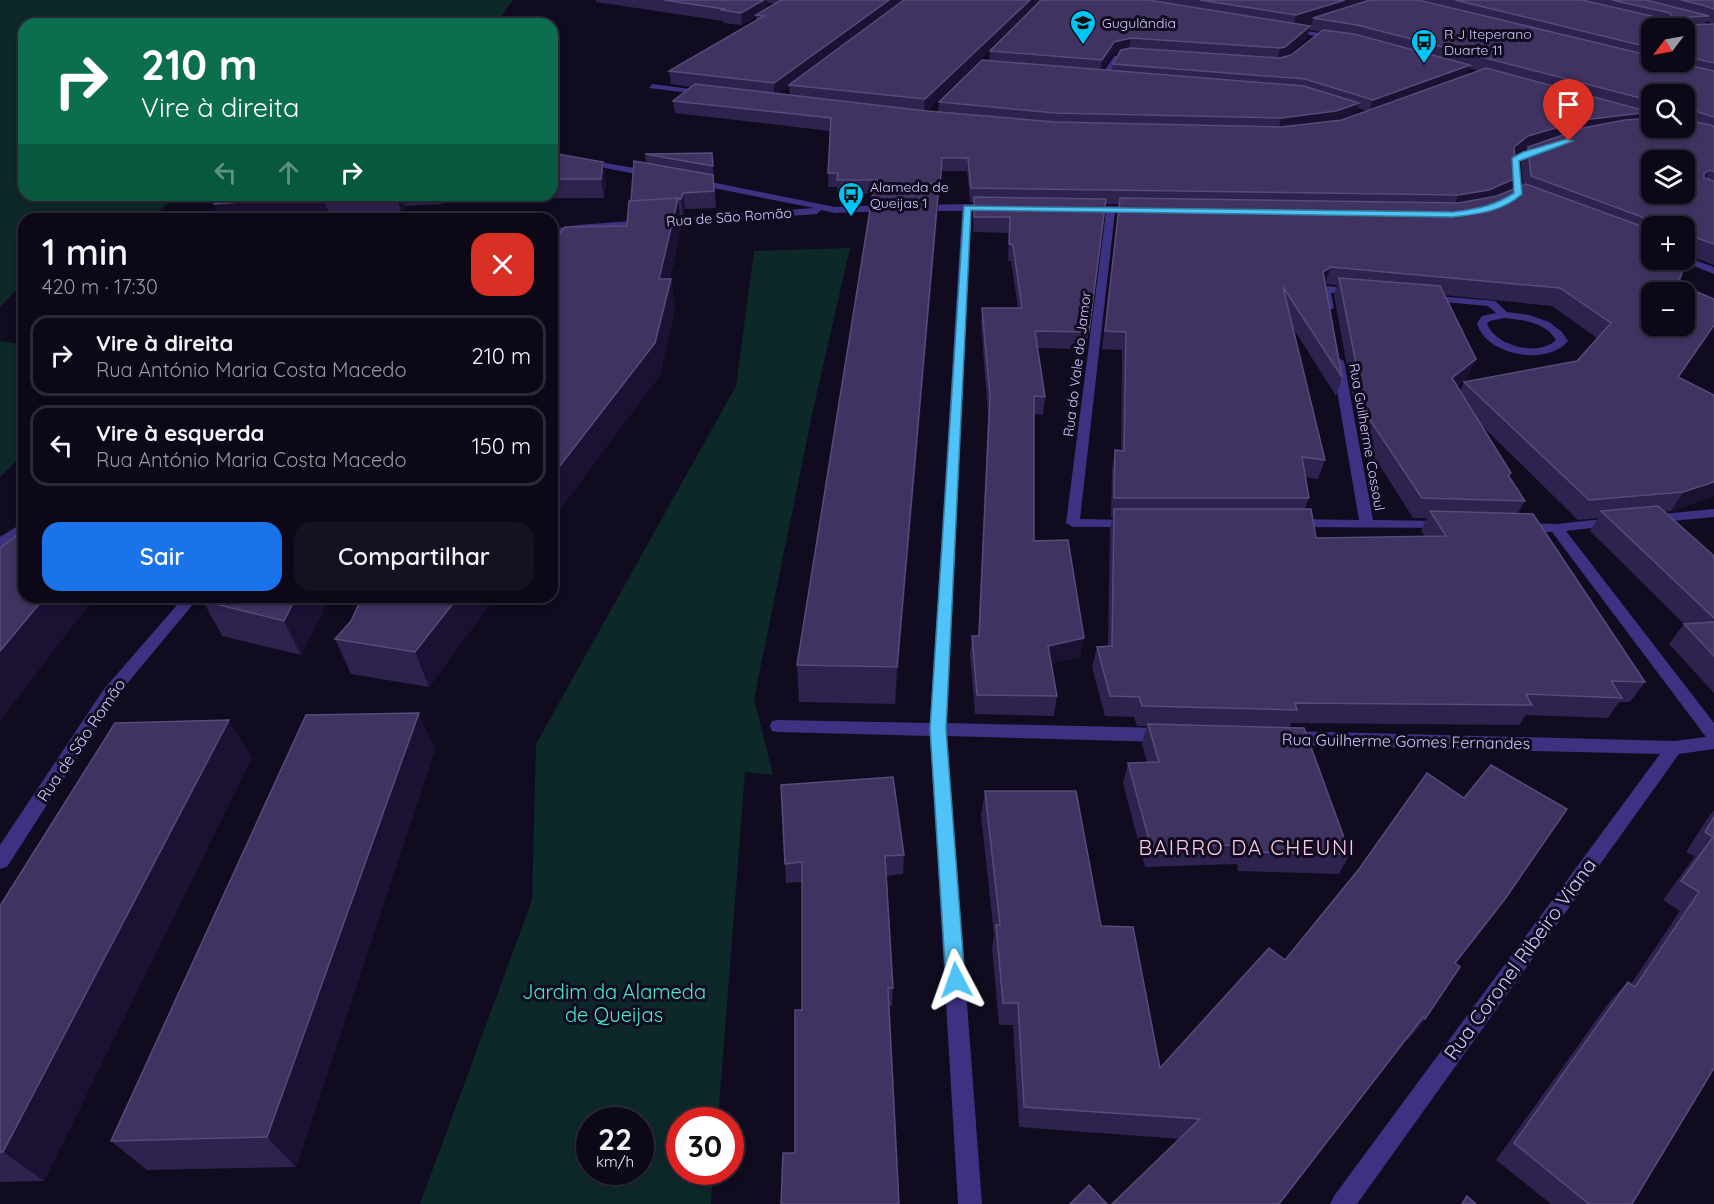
<!DOCTYPE html>
<html lang="pt">
<meta charset="utf-8">
<style>
:root{--surface:#0c0817;--page:#151120;--text:#f1f3f6;--muted:#9a9aa1;--line:#2c2936;--accent:#1a73e8}
body{margin:0;font-family:Quicksand,sans-serif;background:var(--page);color:var(--text);height:100vh;display:flex;flex-direction:column;font-size:22px;white-space:nowrap}
*{box-sizing:border-box;margin:0}
p{font-size:20px;color:var(--muted)}
.icon{flex:none;width:33px;height:33px;fill:none;stroke:currentColor;stroke-width:2;stroke-linecap:round;stroke-linejoin:round}
.map{position:relative;flex:1;overflow:hidden}
.sheet{position:absolute;left:18px;top:213px;width:540px;height:390px;display:flex;flex-direction:column;background:var(--surface);border-radius:18px;box-shadow:0 3px 9px #0003,0 0 0 2px var(--line)}
.sheet>*{flex:none}
.banner{position:absolute;left:18px;top:18px;width:540px;height:183px;border-radius:18px;box-shadow:0 3px 9px #0003,0 0 0 2px var(--line);background:#0b6e4f;color:#fff;overflow:hidden}
.needle{width:39px;rotate:238deg}
.buttons{position:absolute;left:1641px;top:18px;display:grid;gap:12px}
.buttons a{display:grid;place-items:center;width:54px;height:54px;border-radius:12px;background:var(--surface);box-shadow:0 3px 9px #0003,0 0 0 2px var(--line);font-size:30px}
.speed{position:absolute;left:576px;top:1107px;display:flex;gap:12px;font-size:30px;font-weight:700;text-align:center}
.speed>*{display:grid;place-content:center;width:78px;height:78px;border-radius:50%;background:var(--surface);box-shadow:0 3px 9px #0003,0 0 0 2px var(--line);line-height:1}
.speed small{font-size:15px;font-weight:400}
.speed .limit{border:9px solid #d22;background:#fff;color:#111}
.pin{position:absolute;display:grid;place-items:center;width:51px;height:51px;color:#fff;margin:-62px -26px;border-radius:50% 50% 50% 0;rotate:-45deg;box-shadow:0 0 6px #0007}
.pin .icon{rotate:45deg}
.me{position:absolute;width:66px;margin:-33px;rotate:356deg;stroke-linejoin:round;filter:drop-shadow(0 0 4px #0008)}
.turn{display:flex;align-items:center;gap:21px;height:126px;padding:0 24px;font-size:27px}
.turn .icon{width:78px;height:78px;stroke-width:2.5}
.turn b{display:block;font-size:42px;line-height:51px}
.lanes{display:flex;align-items:center;height:57px;padding:0 24px;background:#0003;justify-content:center;gap:30px;direction:ltr}
.lanes .off{opacity:.35}
.round{display:grid;place-items:center;flex:none;width:63px;height:63px;border-radius:18px;background:var(--page)}
.head{display:flex;align-items:center;justify-content:space-between;height:102px;padding:0 24px}
h1{font-size:36px;font-weight:600;line-height:45px}
.button{display:flex;gap:12px;margin-top:auto;padding:12px 24px}
.button a{flex:1;height:69px;border-radius:18px;background:var(--accent);color:#fff;font-size:24px;font-weight:600;line-height:69px;text-align:center}
.button a+a{background:var(--page);color:var(--text)}
ul{padding:0;list-style:none}
li{display:flex;align-items:center;gap:18px;height:81px;margin:0 12px 9px;padding:0 12px;border:3px solid var(--line);border-radius:18px}
li div{flex:1}
li b{display:block;font-size:22px}
li em{font-style:normal}
.map>svg:first-child{display:block}
.green{fill:#0d2829;fill-rule:evenodd}
.lines{fill:none;stroke-linecap:round;stroke-linejoin:round}
.street{fill:#3c3281;fill-rule:evenodd}
.wall{fill:#2e224e;fill-rule:evenodd}
.shaded-wall{fill:#1b1133}
.building{fill:#403361;stroke:#574b7a;stroke-width:1.5;fill-rule:evenodd}
.route{fill:#4fc3f7;stroke:#337fa1;stroke-width:1.5}
.labels{text-anchor:middle;stroke-width:6;stroke-linejoin:round;paint-order:stroke}
.far-poi-label{font-size:14px;fill:#d3c8ff;stroke:#100b1f;text-anchor:start}
.far-street-label{font-size:14px;fill:#d3c8ff;stroke:#100b1f}
.street-label{font-size:16px;fill:#d3c8ff;stroke:#100b1f}
.near-street-label{font-size:20px;fill:#d3c8ff;stroke:#100b1f}
.near-park-label{font-size:20px;fill:#4de7ce;stroke:#100b1f}
.near-neighbourhood-label{font-size:21px;letter-spacing:1.5px;fill:#ffcae7;stroke:#100b1f}
</style>
<div class="map">
<svg width="1714" height="1204" viewBox="0 0 1714 1204">
<rect width="100%" height="100%" fill="#100b1f"/>
<!-- green -->
<path class="green" d="M0,0H513L496,24H24V195H180L148,219H24V282L0,307Z
M850,248L813,410L754,699L773,775L745,772L718,1120H680V1172H713L711,1204H420L532,900L536,744L736,386L754,251ZM590,1120H640V1172H590Z
M0,341L24,345V454L0,477Z"/>
<g class="lines">
<!-- street -->
<path class="street" d="M1290,28L1337,36L1340,38L1337,40L1288,31Z
M1140,54L1138,57L1118,59L1106,81L1099,79L1114,56Z
M652,84L706,91L710,93L706,95L649,88Z
M1540,146L1547,148L1519,161L1522,194L1510,203H1504V199L1513,193L1511,160Z
M552,154L652,171L656,174L652,177L552,158Z
M696,179L835,207L888,205L893,208L888,211L835,213L821,210L817,214L577,231L552,235V229L577,225L814,208L693,184L692,182Z
M967,204L993,205L998,208L993,211H971L947,723L1164,728L1170,730L1172,735L1170,740L1164,742L947,736L982,1204H958L930,736L778,732L772,731L770,726L772,721L778,720L930,723L962,211H918L913,208L918,205Z
M1086,206H1137L1142,209L1137,212H1115L1080,519L1135,520L1137,523L1130,527H1073L1066,523L1106,212L1083,211L1081,209Z
M1684,256L1714,267V274L1681,261L1679,260H1684Z
M1325,286L1354,288L1359,291L1354,294L1331,293L1334,308L1329,311L1324,308L1320,289Z
M1426,295L1495,301L1507,312L1529,315L1549,322L1562,332L1568,341C1547,367 1485,355 1477,323L1482,316L1496,313L1488,306L1422,300V296ZM1504,318C1523,320 1546,322 1556,340C1539,357 1494,346 1487,323L1490,321Z
M1338,358L1344,361L1373,520L1445,521L1452,525L1450,528L1295,527L1288,523L1295,519L1359,520L1332,361Z
M1714,509V517L1651,523L1644,519L1651,515Z
M1612,518L1617,519L1619,522L1617,525L1566,531L1714,723V749L1679,754L1357,1204H1330L1334,1196L1660,754L1287,745L1281,743L1278,738L1281,733L1287,731L1674,741L1706,737L1552,532L1523,531L1516,527L1523,523L1556,524Z
M24,522V533L0,549V537Z
M184,597H199L116,697L7,867L0,869V845L104,689Z"/>
</g>
<!-- wall -->
<path class="wall" d="M596,0H1041L927,111L938,112L939,102L989,60L990,51L1041,0H1714V265L1688,255L1678,284L1714,299V327L1679,377L1714,395V496L1671,511L1664,512L1714,556V693L1669,644L1684,624L1590,531L1598,518L1578,520L1480,424L1509,477L1525,501L1518,513L1645,682L1630,702H1619L1608,718L1526,715L1519,725L1291,723L1290,727L1350,854L1339,874L1238,871L1237,864L1145,867L1123,783L1128,763L1147,762L1142,744L1147,726H1137L1134,717L1105,716L1092,667L1097,647L1108,646L1110,528L1113,517H1111L1112,469L1115,450L1121,451L1122,350L1102,349L1119,204H1105L1086,349L1038,348L1045,397L1043,415L1034,414V541L1084,638L1080,657L1051,663L1057,696L1054,716L975,714L970,655L972,636H978L988,414L981,324L982,308H1018L1011,261H1008L1009,233L973,232L974,202H970L967,171H941L895,704L799,702L797,665L872,194L838,193L837,187H828L830,131L675,113L673,101L691,87L671,84L669,71L756,21V17L742,25L723,23V21L596,2ZM767,3H775L767,8ZM1706,21L1714,24H1705ZM1312,22L1309,30L1320,32L1291,55L1287,56L1307,38L1302,25ZM1652,28H1684V62H1652ZM1119,53L1113,64L1112,70H1102L1112,55ZM1469,68L1479,71L1466,75ZM789,86L790,95L779,93ZM1652,94H1684V128L1647,118L1648,116L1652,117ZM1358,108L1367,111L1355,115ZM1527,148L1521,162L1523,185L1511,190L1515,156L1523,150ZM1652,226H1684L1652,260ZM1325,284L1337,285L1334,295L1359,433L1413,518H1427L1421,531L1425,536L1316,538L1305,509L1309,498L1305,477L1318,479L1325,460L1293,328L1336,396L1342,377ZM1444,295L1552,306L1597,338L1577,361L1464,382L1460,391L1457,386L1467,378L1476,359Z
M552,153L603,162L606,181L604,198L444,199L442,204L405,206L402,215L348,219H331L330,216L291,219H220L214,204L219,195H552Z
M712,153L716,208L685,209L683,215H680L681,226L670,279H671L675,309L660,375L552,520V244L627,226L631,201L646,163L645,154Z
M207,597H330L301,655L222,636L203,601Z
M362,597H495L429,687L351,674L335,639L351,621Z
M435,749L296,1167L147,1170L111,1141Z
M252,757L44,1181L0,1182V906Z
M985,791L1101,926L1160,1068L1285,960L1455,963L1425,1019L1408,1040L1406,1039L1180,1139L1019,1127L1013,1025H999L992,948L994,934L981,815Z
M1714,811V1068L1632,1204H1551L1496,1160L1610,1001L1628,982L1631,984L1680,911L1663,900L1695,856L1686,852L1709,816Z
M904,855L903,874L886,876L893,988L892,1006H889L795,1153L802,1010V882L786,883L785,864Z"/>
<!-- shaded-wall -->
<path class="shaded-wall" d="M764,0H767V11L756,15V17L742,25L741,13Z
M889,0H905L789,85V86L774,97V83Z
M1030,0H1041L924,114L925,99Z
M1345,0H1377L1313,18L1312,22L1293,28L1296,15Z
M1310,26L1307,38L1282,60L1277,61L1280,48Z
M1131,38L1129,51L1112,55L1100,74L1102,60L1114,42Z
M1470,65L1466,76L1369,112L1373,100Z
M1359,103L1355,116L1332,125L1278,132L1281,118Z
M1650,112L1644,124L1578,133L1523,150L1509,160L1514,147L1528,136L1583,120Z
M603,162L606,181L604,198L601,179Z
M1710,170L1702,186L1704,174Z
M1516,178L1511,192L1483,204L1453,209L1458,195Z
M939,183L938,213L895,704L897,667Z
M683,193L685,209L683,215L681,199Z
M396,195H402L405,206L402,215Z
M440,195H443L444,199L442,204Z
M326,196L324,200L330,216L291,219H220L214,204Z
M678,198L681,226L663,309L659,279Z
M1694,237L1684,254L1686,242Z
M1331,267L1325,284L1323,272Z
M671,279L675,309L660,375L552,520V476Z
M1714,325V327L1667,395L1678,377Z
M1476,359L1467,378L1444,396L1452,378Z
M1714,482V496L1671,511L1683,492Z
M45,597H95L0,721V651Z
M296,597H330L301,655L284,621Z
M458,597H495L429,687L415,652Z
M1084,638L1080,657L1045,665L1048,646Z
M419,713L435,749L296,1167L267,1137Z
M229,720L252,757L44,1181L3,1152Z"/>
<!-- building -->
<path class="building" d="M664,0H764L741,13L722,10L724,9Z
M781,0H889L774,83L669,71L764,16L756,15Z
M904,0H1030L925,99L789,85Z
M1041,0H1148L1310,26L1285,47L1280,48L1131,38L1114,42L1102,60L990,51Z
M1200,0H1345L1296,15Z
M1370,0H1418L1652,56V62H1674L1714,71V117L1692,110L1684,111V94H1652V101L1357,25L1313,18Z
M1455,0H1582L1660,18L1672,16L1670,13L1612,0H1646L1709,16L1688,17L1690,25L1714,24V63L1684,56V28H1652V48Z
M1681,0H1714V9L1702,5Z
M1323,30L1354,34L1470,65L1373,100L1305,79L1113,64L1121,50L1131,48L1280,58L1291,55Z
M982,60L1304,86L1359,103L1336,111L1281,118L1055,113L939,102Z
M1486,68L1650,112L1583,120L1528,136L1514,147L1516,178L1489,190L1458,195L971,188L968,158H942L940,188L939,183L876,185L877,180H837L838,173H828L831,118L673,101L695,84L927,111L1055,122L1281,127L1342,120Z
M1652,118V128H1684V119L1714,126V172L1710,170L1704,174V178L1714,181V244L1694,237L1686,242L1691,247L1678,284L1714,299V325L1678,377L1714,395V482L1683,492L1589,500L1464,382L1577,361L1611,323L1560,288L1331,267L1323,272L1342,377L1283,287L1325,460L1302,457L1309,498H1114L1115,450L1124,451L1126,332L1105,331L1120,198L1459,203L1497,196L1526,184L1652,230V260H1684V226H1662L1661,224L1531,176L1528,147L1583,128L1625,120ZM1652,160H1684V194H1652ZM1652,292H1684V326H1652Z
M552,153L603,162L601,179H552Z
M712,153L713,166L645,154Z
M634,161L713,175L714,191L683,193L681,199H677L678,198L631,201Z
M939,183L897,667L797,665L874,185Z
M219,195H396L324,200L326,196L214,204Z
M974,197L1106,199L1089,332L1035,331L1045,397L1034,396V541L1068,540L1084,638L1048,646L1057,696L977,695L972,636H979L990,397L982,308H1022L1013,245L1009,244L1010,217H974Z
M678,198L659,279H671L655,343L552,476V244L565,227L627,226L629,201Z
M1339,278L1440,286L1476,359L1452,378L1511,473L1508,475L1525,501L1422,498L1366,414Z
M1658,506L1714,556V618L1601,511Z
M1114,509H1311L1316,538L1446,536L1430,511L1533,514L1645,682L1611,681L1622,698L1526,694L1532,705L1295,703L1297,710L1142,706L1139,697L1110,696L1097,647L1112,646Z
M24,530V597H45L0,651V548Z
M207,597H296L284,621L203,601Z
M362,597H458L415,652L335,639L351,621Z
M1714,622V656L1684,624Z
M419,713L267,1137L111,1141L306,715Z
M229,720L3,1152H0V906L115,723Z
M1148,724L1304,728L1350,854L1247,852L1245,845L1151,847L1128,763L1159,762Z
M1491,765L1567,809L1505,899L1455,963L1460,967L1425,1019L1423,1017L1279,1204H1112L1200,1119L1024,1107L1018,1003H1003L996,925H1000L985,791H1076L1101,926L1133,927L1160,1068L1269,948L1285,960L1359,869L1427,773L1464,798Z
M893,777L904,855L885,856L893,988H888L899,1204H781L783,1153H795V1010H802V862L785,864L781,785Z
M1714,817V1068L1632,1204H1589L1514,1143L1628,982L1635,987L1699,892L1681,881L1713,837L1705,832Z
M1089,1185L1107,1204H1070Z
M1467,1196L1476,1204H1462Z"/>
<!-- route -->
<path class="route" d="M1567,139L1573,141L1519,161L1522,194C1502,212 1478,214 1453,217L971,210L946,729L965,980L962,986L956,988L949,986L946,980L930,729L964,206L1453,212C1477,209 1494,206 1514,193L1512,158L1523,152Z"/>
<!-- icons -->
<defs>
<symbol id="school-pin" viewBox="-11 -11 22 30"><path d="M0 17L-7.5 6A9.5 9.5 0 1 1 7.5 6Z" fill="#00c5f3" stroke="#100b1f"/><path d="M0-5L7-2L0 1L-7-2ZM-4 1L0 2.5L4 1V4Q0 6-4 4Z" fill="#111"/></symbol>
<symbol id="bus-pin" viewBox="-11 -11 22 30"><path d="M0 17L-7.5 6A9.5 9.5 0 1 1 7.5 6Z" fill="#00c5f3" stroke="#100b1f"/><path d="M-5-6H5V4H4V6H2V4H-2V6H-4V4H-5ZM-3.5-4V0h7V-4ZM-3.5 1.2v1.5H-2V1.2ZM2 1.2v1.5H3.5V1.2Z" fill="#111"/></symbol>
</defs>
<g fill-rule="evenodd">
<use href="#school-pin" x="1068" y="8" width="30" height="40"/>
<use href="#bus-pin" x="1409" y="27" width="30" height="40"/>
<use href="#bus-pin" x="836" y="180" width="30" height="40"/>
</g>
<g class="labels">
<!-- far-poi labels -->
<g class="far-poi-label">
<text x="1102" y="28">Gugulândia</text>
<text x="1444" y="39">R J Iteperano<tspan x="1444" dy="16">Duarte 11</tspan></text>
<text x="870" y="192">Alameda de<tspan x="870" dy="16">Queijas 1</tspan></text>
</g>
<!-- far-street labels -->
<g class="far-street-label">
<text transform="translate(729 217) rotate(-4)" y="5">Rua de São Romão</text>
<text transform="translate(1077 364) rotate(-83)" y="5">Rua do Vale do Jamor</text>
<text transform="translate(1367 437) rotate(80)" y="5">Rua Guilherme Cossoul</text>
</g>
<!-- street labels -->
<g class="street-label">
<text transform="translate(81 740) rotate(-56)" y="6">Rua de São Romão</text>
<text transform="translate(1406 741) rotate(1)" y="6">Rua Guilherme Gomes Fernandes</text>
</g>
<!-- near-street labels -->
<g class="near-street-label">
<text transform="translate(1520 959) rotate(-54)" y="7">Rua Coronel Ribeiro Viana</text>
</g>
<!-- near-park labels -->
<g class="near-park-label">
<text x="614" y="999">Jardim da Alameda<tspan x="614" dy="23">de Queijas</tspan></text>
</g>
<!-- near-neighbourhood labels -->
<g class="near-neighbourhood-label">
<text x="1247" y="855">BAIRRO DA CHEUNI</text>
</g>
</g>
</svg>
<div class="buttons">
<a><svg class="needle" viewBox="-14 -14 28 28"><path d="M0-13l5 13h-10z" fill="#e53935"/><path d="M0 13l5-13h-10z" fill="#9a9aa1"/></svg></a>
<a><svg class="icon" aria-label="search" viewBox="0 0 24 24"><circle cx="10" cy="10" r="6"/><path d="M15 15l6 6"/></svg></a>
<a><svg class="icon" aria-label="layers" viewBox="0 0 24 24"><path d="M12 4l9 5-9 5-9-5zM3 14l9 5 9-5"/></svg></a>
<a>+</a>
<a>−</a>
</div>
<div class="speed"><div>22<small>km/h</small></div><div class="limit">30</div></div>
<div class="pin" style="left:1569px;top:141px;background:#d93025"><svg class="icon" aria-label="arrive" viewBox="0 0 24 24"><path d="M6 21V4h12l-3 4 3 4H6"/></svg></div>
<svg class="me" style="left:956px;top:980px" viewBox="-20 -20 40 40"><path d="M0-17L14 15 0 8-14 15z" fill="#4fc3f7" stroke="#fff" stroke-width="4"/></svg>
<div class="banner">
<div class="turn"><svg class="icon" aria-label="right" viewBox="0 0 24 24"><path d="M7 20v-9h11M14 6l5 5-5 5"/></svg><div><b>210 m</b>Vire à direita</div></div>
<div class="lanes"><svg class="icon off" aria-label="left" viewBox="0 0 24 24"><path d="M17 20v-9H6M10 6l-5 5 5 5"/></svg><svg class="icon off" aria-label="ahead" viewBox="0 0 24 24"><path d="M12 20V5M6 11l6-6 6 6"/></svg><svg class="icon" aria-label="right" viewBox="0 0 24 24"><path d="M7 20v-9h11M14 6l5 5-5 5"/></svg></div>
</div>
<section class="sheet">
<div class="head"><div><h1>1 min</h1><p>420 m · 17:30</p></div><a class="round" style="background:#d93025;color:#fff"><svg class="icon" aria-label="close" viewBox="0 0 24 24"><path d="M6 6l12 12M18 6L6 18"/></svg></a></div>
<ul>
<li><svg class="icon" aria-label="right" viewBox="0 0 24 24"><path d="M7 20v-9h11M14 6l5 5-5 5"/></svg><div><b>Vire à direita</b><p>Rua António Maria Costa Macedo</p></div><em>210 m</em></li>
<li><svg class="icon" aria-label="left" viewBox="0 0 24 24"><path d="M17 20v-9H6M10 6l-5 5 5 5"/></svg><div><b>Vire à esquerda</b><p>Rua António Maria Costa Macedo</p></div><em>150 m</em></li>
</ul>
<div class="button"><a>Sair</a><a>Compartilhar</a></div>
</section>
</div>
